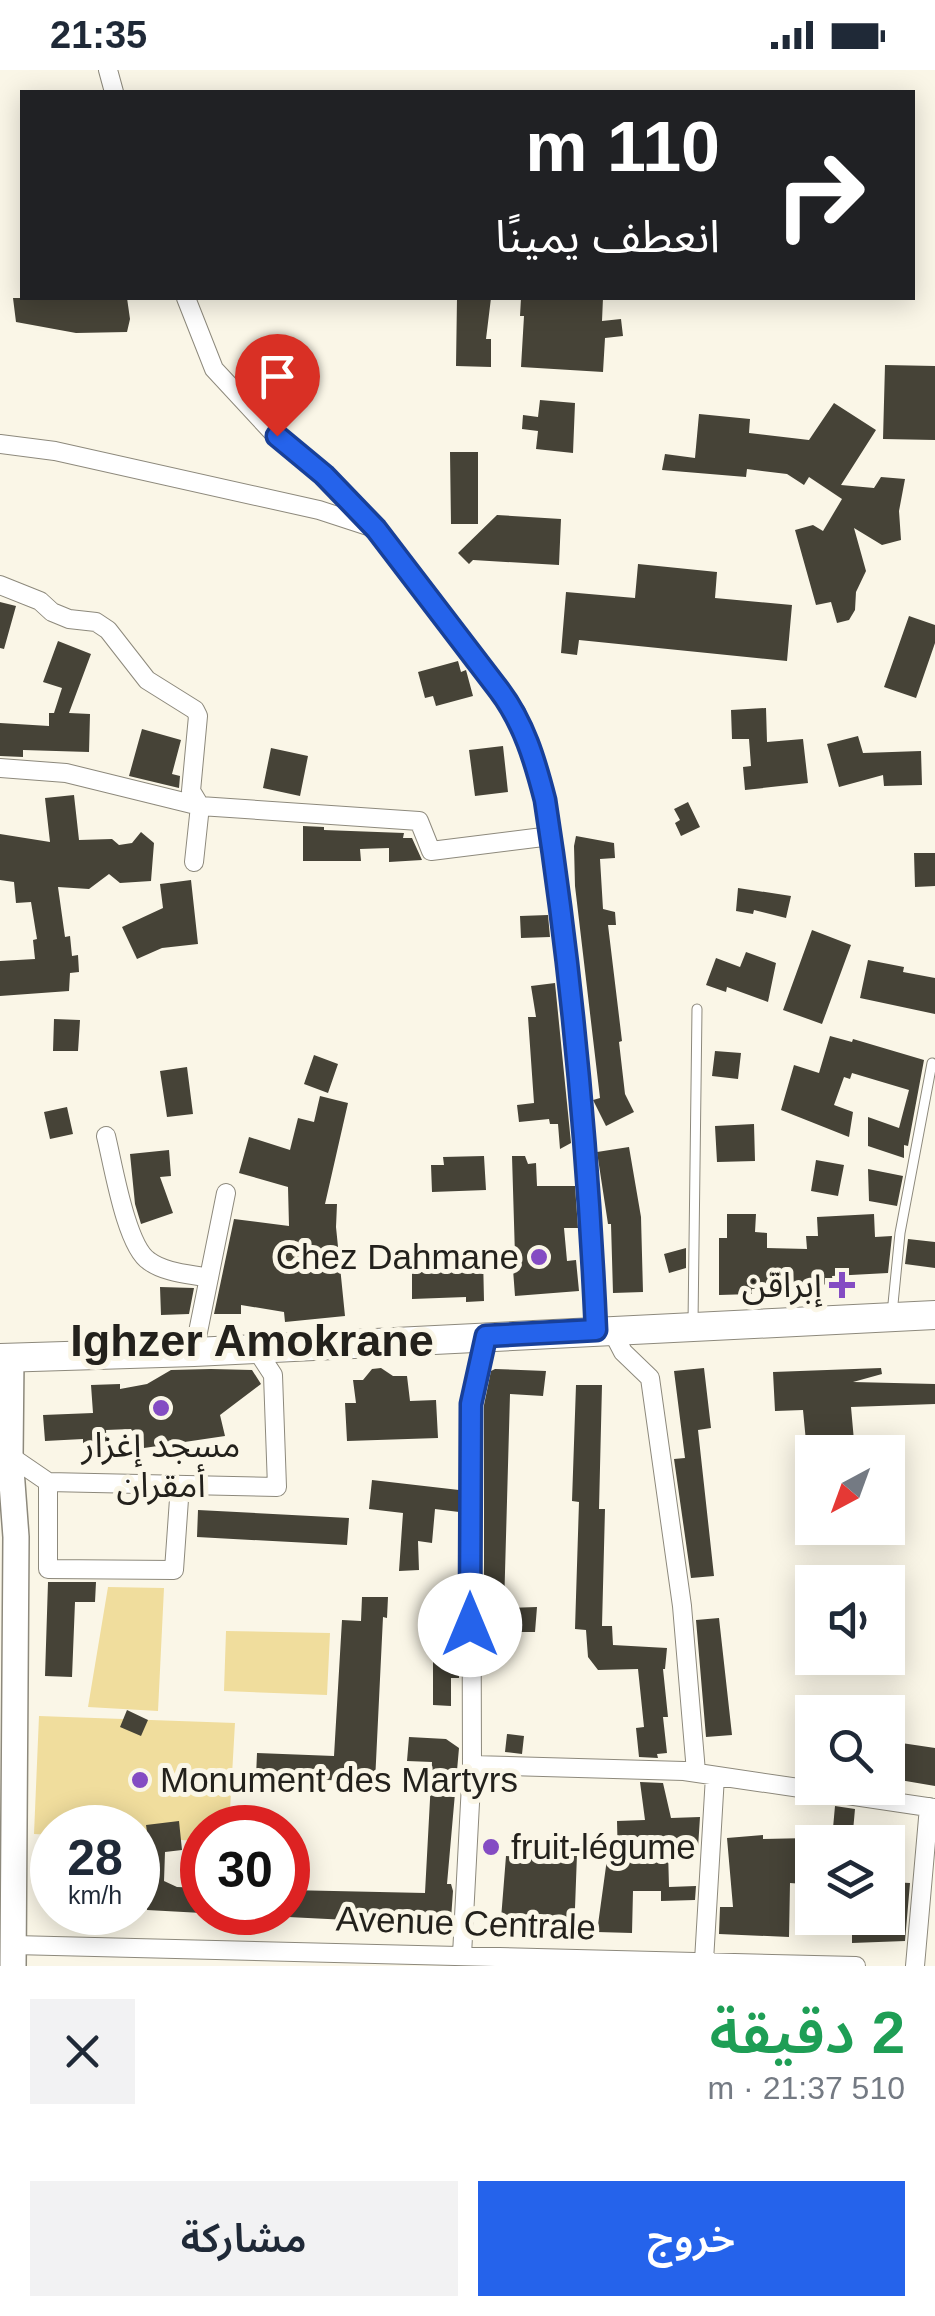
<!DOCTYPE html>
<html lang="ar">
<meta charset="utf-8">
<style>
:root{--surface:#fff;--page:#f2f2f3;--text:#1f2937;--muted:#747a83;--accent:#2563eb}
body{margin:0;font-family:Helvetica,"Noto Sans Arabic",sans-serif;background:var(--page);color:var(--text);direction:rtl;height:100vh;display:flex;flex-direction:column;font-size:38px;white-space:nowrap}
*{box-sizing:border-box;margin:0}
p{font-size:32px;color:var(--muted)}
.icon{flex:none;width:55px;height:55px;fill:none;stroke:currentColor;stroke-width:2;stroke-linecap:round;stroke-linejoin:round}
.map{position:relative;height:1896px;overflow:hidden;direction:ltr}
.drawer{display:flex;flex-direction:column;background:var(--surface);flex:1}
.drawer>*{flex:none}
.hud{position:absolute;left:20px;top:20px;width:895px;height:210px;border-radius:0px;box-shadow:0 5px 25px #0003;direction:rtl;background:#202124;color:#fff;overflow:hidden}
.needle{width:65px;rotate:221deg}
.controls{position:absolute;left:795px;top:1365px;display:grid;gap:20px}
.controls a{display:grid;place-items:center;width:110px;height:110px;border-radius:0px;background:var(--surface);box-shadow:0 5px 25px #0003;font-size:50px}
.speed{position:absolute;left:30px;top:1735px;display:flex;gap:20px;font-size:50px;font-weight:700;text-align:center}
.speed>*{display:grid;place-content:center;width:130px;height:130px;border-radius:50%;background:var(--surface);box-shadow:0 5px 25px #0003;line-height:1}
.speed small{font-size:25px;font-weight:400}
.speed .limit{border:15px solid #d22;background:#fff;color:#111}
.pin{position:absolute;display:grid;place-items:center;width:85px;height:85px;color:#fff;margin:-102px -42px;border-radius:50% 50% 50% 0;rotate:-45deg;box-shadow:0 0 10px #0007}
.pin .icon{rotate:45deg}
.me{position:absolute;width:110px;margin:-55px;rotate:0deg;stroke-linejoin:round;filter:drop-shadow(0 0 8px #0008)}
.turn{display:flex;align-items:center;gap:35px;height:210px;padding:0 30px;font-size:45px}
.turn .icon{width:130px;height:130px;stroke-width:2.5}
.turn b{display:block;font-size:70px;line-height:85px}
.round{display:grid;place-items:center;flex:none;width:105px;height:105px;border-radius:0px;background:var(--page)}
.headline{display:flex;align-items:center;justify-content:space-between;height:170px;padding:0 30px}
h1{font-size:60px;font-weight:600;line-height:75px;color:#1e9e55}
.action{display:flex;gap:20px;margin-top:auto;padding:20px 30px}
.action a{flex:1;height:115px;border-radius:0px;background:var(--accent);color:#fff;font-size:40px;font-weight:600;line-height:115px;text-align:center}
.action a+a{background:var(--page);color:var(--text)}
.status{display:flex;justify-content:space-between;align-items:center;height:70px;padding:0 50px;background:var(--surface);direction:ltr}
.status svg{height:28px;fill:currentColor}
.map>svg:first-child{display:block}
.green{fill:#f0dd9d}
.building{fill:#464337}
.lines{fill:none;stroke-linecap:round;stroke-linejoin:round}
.lane-casing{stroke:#8d897c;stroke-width:11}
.street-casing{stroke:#8d897c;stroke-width:20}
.secondary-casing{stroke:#8d897c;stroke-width:28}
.primary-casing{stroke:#8d897c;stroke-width:30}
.lane{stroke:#fff;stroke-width:9}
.street{stroke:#fff;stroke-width:18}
.secondary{stroke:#fff;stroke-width:25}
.primary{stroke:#fff;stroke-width:28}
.route-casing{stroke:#184099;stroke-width:25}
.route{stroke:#2563eb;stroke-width:18}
.poi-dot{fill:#844cc3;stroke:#faf6e7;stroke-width:4}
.labels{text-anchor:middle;stroke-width:10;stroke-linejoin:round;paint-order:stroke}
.poi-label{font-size:35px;fill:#23211c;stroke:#faf6e7;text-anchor:end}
.street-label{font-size:35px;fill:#23211c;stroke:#faf6e7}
.district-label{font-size:45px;font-weight:bold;fill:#23211c;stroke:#faf6e7}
</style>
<div class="status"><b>21:35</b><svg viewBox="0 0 49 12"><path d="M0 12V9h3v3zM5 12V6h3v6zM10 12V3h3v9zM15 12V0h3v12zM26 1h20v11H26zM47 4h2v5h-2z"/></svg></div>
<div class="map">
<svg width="935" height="1896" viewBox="0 0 935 1896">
<rect width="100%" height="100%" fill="#faf6e7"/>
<!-- green -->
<path class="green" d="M108,1517L164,1518L158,1641L88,1637Z
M226,1561L330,1563L327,1625L224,1621Z
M39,1646L235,1653L229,1757L202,1758V1771L138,1768V1758H52V1765L34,1764Z"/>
<!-- building -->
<path class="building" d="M13,228H127L130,249L127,262L76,263L16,252Z
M457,228H491L486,269H491V297L456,296Z
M521,228H603L602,251L621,249L623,266L605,268L603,302L521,297L524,246H520Z
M885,295L935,296V370L883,369Z
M540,330L575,333L573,383L536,379L538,361L522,359L523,345L538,347Z
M834,333L876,360L841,415L874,418L881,407L905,409L899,441L901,470L882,475L854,458L866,501L856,522L855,540L849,550L837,553L831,532L816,535L795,460L813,455L823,461L842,429L809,407L804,415L787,404L747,399L746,407L662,400L665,384L695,388L699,344L750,349L749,363L809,370Z
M450,382H478V454H451Z
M497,445L561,449L559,495L473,490L469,494L458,483Z
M638,494L717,502L715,528L792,535L787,591L579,570L577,585L561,583L566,522L635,528Z
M0,532L16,536L4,579L0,578Z
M909,546L935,555V573L916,628L884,617Z
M58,571L91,584L69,643L90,644L89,682L23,680V687L0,686V653L49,656V643H54L62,618L43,612Z
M458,591L461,602L466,600L473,626L436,636L433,626L425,628L418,602Z
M766,638L767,672L803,669L808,713L745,720L743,697L751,696L749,669H732L731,640Z
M142,659L181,670L172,704L180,706L179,718L129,706Z
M858,666L863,683L921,681L922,715L884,716L883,705L839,717L827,674Z
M503,676L508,722L475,726L469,680Z
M271,678L308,686L300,726L263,718Z
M74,725L79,770L112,769L119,775L132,773L141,762L154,773L151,811L120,813L109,804L89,819L58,817L65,867L70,866L72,886L78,885L79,902L70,903L69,921L0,926V891L35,889L33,870L37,869L31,832L16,833L14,812L0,810V764L50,772L45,728Z
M688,732L700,757L681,766L675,753L680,750L674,739Z
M303,756L324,757V760L404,763L403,768H412L422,790L389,792V778L360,779L361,791H303Z
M576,766L614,773L615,788L600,789L603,839L615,842L616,855H608L622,971L619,972L625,1024L634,1042L606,1056L593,1030L600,1028L575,816L574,776Z
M914,783H935V816L915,817Z
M191,810L198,874L162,878L137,889L122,857L163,838L160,814Z
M738,818L791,826L786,848L754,840L753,844L736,841Z
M548,845L550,867L521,868L520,846Z
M812,860L851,875L822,954L783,940Z
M746,882L776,893L768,932L727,917L726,922L706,915L716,888L740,897Z
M868,890L904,897L903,902L935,908V944L860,928Z
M555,913L571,1073L560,1079L558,1054H550L549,1049L519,1052L517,1035L534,1033L528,947H536L531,916Z
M54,949L80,950L78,981H53Z
M830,966L852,972L853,969L924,990L908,1076L904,1075V1088L868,1076V1047L899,1058L909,1020L852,1003L850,1009L844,1007L834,1035L853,1042L849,1067L781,1040L794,995L819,1003Z
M715,981L741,983L738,1009L712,1006Z
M314,985L338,994L328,1023L304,1014Z
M187,997L193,1044L167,1047L160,1001Z
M320,1026L348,1033L325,1134H337L336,1157L345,1246L285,1252L284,1242L241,1235V1244H214L234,1149L289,1156L288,1117L239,1103L249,1067L290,1080L298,1048L314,1052Z
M67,1037L73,1064L50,1069L44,1042Z
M754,1054L755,1091L717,1092L715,1056Z
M629,1077L641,1147L643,1222L613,1223L611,1154H608L597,1082Z
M169,1080L171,1106L160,1107L173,1143L141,1154L135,1134L130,1084Z
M484,1086L486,1120L432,1122L431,1095H444L443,1087Z
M512,1086H525L528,1094L536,1093L537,1116H575L578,1158H564L567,1191L576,1190L579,1221L515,1226L512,1186H515Z
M816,1090L844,1095L838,1126L811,1121Z
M868,1099L903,1106L897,1136L869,1131Z
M727,1144H756L755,1162L767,1163V1178L807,1179L806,1166H818L817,1147L874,1144L875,1167L892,1166L888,1203L832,1206L833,1214L752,1219V1224L719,1225V1168H727Z
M908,1169L935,1172V1198L905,1194Z
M686,1178V1198L669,1203L664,1184Z
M483,1185L484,1231L466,1232V1227L412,1229V1195L464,1194V1186Z
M160,1217L194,1218L189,1244L161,1245Z
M381,1298L393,1306H407L410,1331L436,1330L438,1368L347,1371L345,1333H356L353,1310H363L372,1299Z
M704,1298L711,1358L698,1360L714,1506L691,1508L674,1389L685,1388L674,1301Z
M881,1298L882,1304L853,1312L935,1314V1334L851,1337L855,1382H807L803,1340L775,1341L773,1302Z
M211,1299L252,1300L261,1314L220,1345L225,1366L144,1378L131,1359L106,1360L107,1374L83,1375V1369L45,1371L43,1345L93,1343L91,1315L120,1314V1319L147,1314L171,1300Z
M495,1299L546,1301L543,1326L510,1324L504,1538L537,1537L535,1562H488L484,1558V1335L491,1301Z
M576,1315H602L599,1439H605L602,1556H612L613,1575L667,1578L665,1599H663L668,1647H663L667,1683L657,1684L658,1688L639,1687L636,1658L644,1657L638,1599L598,1600L588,1587L586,1560L575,1559L579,1432L572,1431Z
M372,1410L459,1420V1442L435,1439L432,1473L418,1471L419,1500L399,1501L403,1443L369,1439Z
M198,1440L349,1448L347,1475L197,1467Z
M48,1512H96L95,1532H75L72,1607L45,1606Z
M362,1527H388L387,1548L383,1547L375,1712L256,1707L257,1683L334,1686L342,1550L361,1551Z
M433,1528H459V1608H451V1636L433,1635Z
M719,1548L732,1665L706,1667L696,1550Z
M127,1640L148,1650L141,1666L120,1657Z
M507,1664L524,1666L522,1684L505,1682Z
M409,1667L446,1669L459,1678L447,1814H451L453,1821L451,1849L447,1855L288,1847V1820L425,1823L432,1692L407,1691Z
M888,1671L935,1678V1716L888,1708Z
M640,1712L663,1713L671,1748L700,1747L698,1778L668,1780L669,1817L696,1816L695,1830L661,1831V1821H633L632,1863L597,1862L607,1789L618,1791L617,1751L645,1750Z
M835,1736L855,1739L852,1772H839V1759L833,1758Z
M179,1751L182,1780L165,1782L164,1811L177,1817L202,1818V1843L147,1840V1832H138L140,1776H149L146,1755Z
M763,1765V1769L809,1768L804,1814L790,1813L789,1867L719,1864L720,1837H733L727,1768Z
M555,1783L577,1784L574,1865L529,1857L530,1852L501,1849L506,1786L555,1788Z
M890,1812L910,1813L905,1871L852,1873V1848L889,1846Z"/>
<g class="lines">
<defs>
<path id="lane" d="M892,1244L900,1163L932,993
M693,1253L697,939"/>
<path id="street" d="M108,0L114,22
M186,228L214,299L277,367L324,405L376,459L516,642L535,691L551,766L576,983L593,1181L596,1260
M0,374L55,381L319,440L371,457
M0,515L40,531L52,542L69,549L96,552L108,560L147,610L195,640L198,646L191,721L200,736L194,792
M0,698L66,703L200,736L419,751L431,781L551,766
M106,1066C113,1094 126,1176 149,1191C165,1203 190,1204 209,1208
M611,1259L623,1282L650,1308L682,1536L696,1702
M194,1282L226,1123
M10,1386L48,1412L277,1417L273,1305L256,1279
M48,1412V1499L174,1500L180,1415
M472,1695L684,1701L935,1738
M14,1875L856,1896
M462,1885L472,1695L471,1334L486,1266
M704,1891L715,1706
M915,1896L929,1737"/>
<path id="secondary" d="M11,1288L10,1386L16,1467L13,1896"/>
<path id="primary" d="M0,1288L194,1282L935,1245"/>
</defs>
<!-- lane casing -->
<use href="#lane" class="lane-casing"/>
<!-- street casing -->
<use href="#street" class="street-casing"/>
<!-- secondary casing -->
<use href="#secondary" class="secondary-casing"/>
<!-- primary casing -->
<use href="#primary" class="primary-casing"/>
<!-- lane -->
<use href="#lane" class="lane"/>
<!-- street -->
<use href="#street" class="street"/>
<!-- secondary -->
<use href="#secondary" class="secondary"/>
<!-- primary -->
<use href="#primary" class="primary"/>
</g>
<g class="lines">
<defs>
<path id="route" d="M277,366L324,405L376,459L499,620C524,653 535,691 545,730C572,905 588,1083 596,1260L486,1266L471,1334L470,1555"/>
</defs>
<!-- route casing -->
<use href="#route" class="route-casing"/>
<!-- route -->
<use href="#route" class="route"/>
</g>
<!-- markers -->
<g class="poi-dot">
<circle cx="539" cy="1187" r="10"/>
<path d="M837 1200h10v10h10v10h-10v10h-10v-10h-10v-10h10z"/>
<circle cx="161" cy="1338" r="10"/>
<circle cx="140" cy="1710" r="10"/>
<circle cx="491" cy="1777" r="10"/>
</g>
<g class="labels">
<!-- poi labels -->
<g class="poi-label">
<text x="519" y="1199">Chez Dahmane</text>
<text x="822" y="1227">إبراقن</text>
<text x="161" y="1387" text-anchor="middle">مسجد إغزار<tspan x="161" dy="40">أمقران</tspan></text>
<text x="160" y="1722" text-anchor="start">Monument des Martyrs</text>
<text x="511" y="1789" text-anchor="start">fruit-légume</text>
</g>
<!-- street labels -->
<g class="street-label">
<text transform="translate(466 1853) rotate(2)" y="12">Avenue Centrale</text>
</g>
<!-- district labels -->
<g class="district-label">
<text x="252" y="1286">Ighzer Amokrane</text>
</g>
</g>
</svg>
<div class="controls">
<a><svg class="needle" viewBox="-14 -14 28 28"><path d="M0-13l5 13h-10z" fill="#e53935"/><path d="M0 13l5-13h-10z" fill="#747a83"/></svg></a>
<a><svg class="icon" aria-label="sound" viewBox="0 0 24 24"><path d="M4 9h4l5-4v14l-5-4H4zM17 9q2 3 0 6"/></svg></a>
<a><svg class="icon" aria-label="search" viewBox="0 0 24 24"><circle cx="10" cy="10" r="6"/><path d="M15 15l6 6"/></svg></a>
<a><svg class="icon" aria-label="layers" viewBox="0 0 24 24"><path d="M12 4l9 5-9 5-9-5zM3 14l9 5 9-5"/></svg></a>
</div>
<div class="speed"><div>28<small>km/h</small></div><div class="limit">30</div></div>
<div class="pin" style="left:277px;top:366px;background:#d93025"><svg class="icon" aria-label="arrive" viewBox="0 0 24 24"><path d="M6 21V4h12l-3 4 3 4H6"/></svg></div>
<svg class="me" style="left:470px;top:1555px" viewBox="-20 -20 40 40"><circle r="19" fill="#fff"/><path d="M0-13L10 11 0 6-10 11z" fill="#2563eb"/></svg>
<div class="hud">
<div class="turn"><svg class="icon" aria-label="right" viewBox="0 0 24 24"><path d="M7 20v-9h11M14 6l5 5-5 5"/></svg><div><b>110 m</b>انعطف يمينًا</div></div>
</div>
</div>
<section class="drawer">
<div class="headline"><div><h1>2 دقيقة</h1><p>510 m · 21:37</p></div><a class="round"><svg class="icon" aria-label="close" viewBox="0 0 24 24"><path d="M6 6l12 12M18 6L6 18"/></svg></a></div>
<div class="action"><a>خروج</a><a>مشاركة</a></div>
</section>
